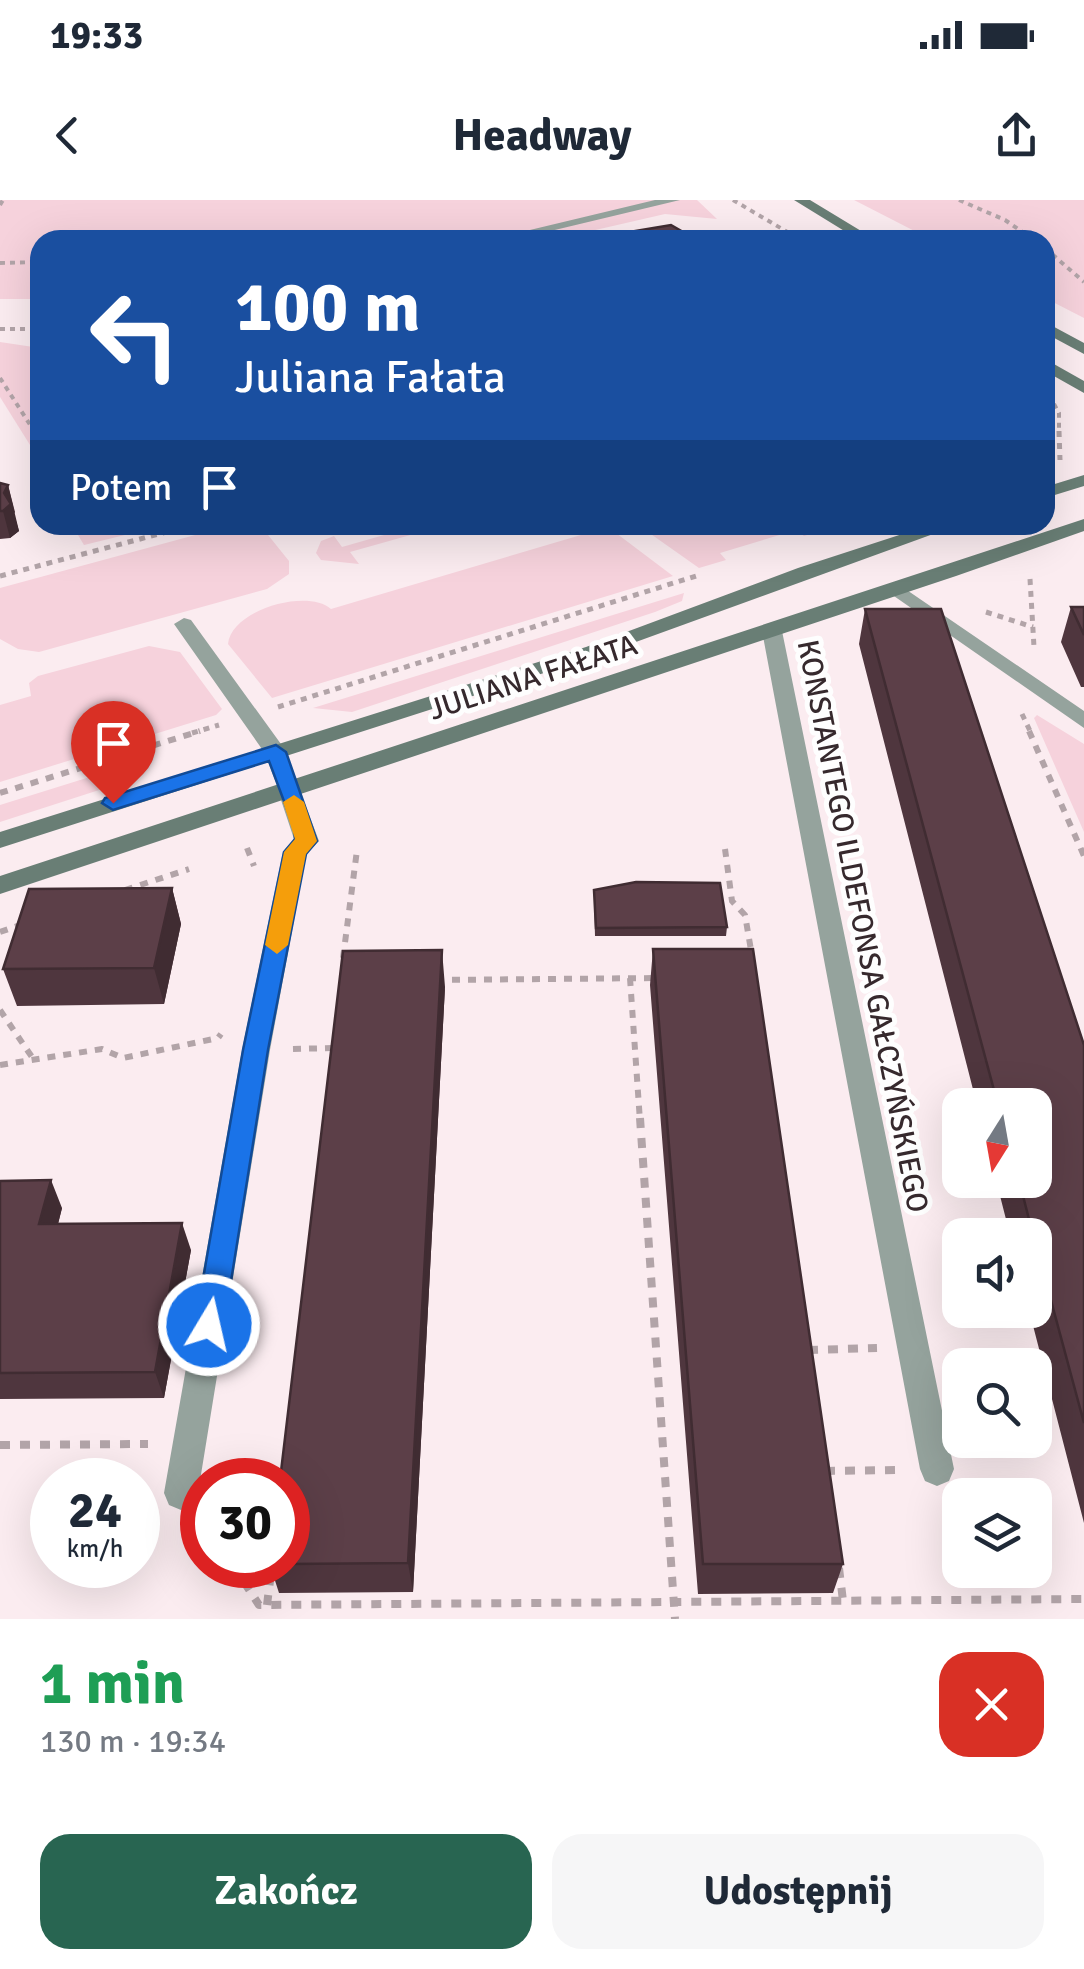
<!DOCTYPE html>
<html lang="pl">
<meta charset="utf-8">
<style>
:root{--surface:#fff;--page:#f6f6f7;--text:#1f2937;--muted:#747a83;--accent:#286551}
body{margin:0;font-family:Signika,sans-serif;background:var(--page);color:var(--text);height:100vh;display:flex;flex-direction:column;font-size:38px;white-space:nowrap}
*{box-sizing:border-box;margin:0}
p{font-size:32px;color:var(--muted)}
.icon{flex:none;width:55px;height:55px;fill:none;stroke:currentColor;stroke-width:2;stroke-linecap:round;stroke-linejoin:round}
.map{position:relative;height:1419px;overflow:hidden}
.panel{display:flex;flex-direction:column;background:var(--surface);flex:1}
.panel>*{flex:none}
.top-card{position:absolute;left:30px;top:30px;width:1025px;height:305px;border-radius:30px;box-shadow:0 10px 40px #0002;background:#1a4fa0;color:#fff;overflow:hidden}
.needle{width:65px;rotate:191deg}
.buttons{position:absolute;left:942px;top:888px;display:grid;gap:20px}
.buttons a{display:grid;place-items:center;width:110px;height:110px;border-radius:20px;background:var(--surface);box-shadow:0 10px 40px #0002;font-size:50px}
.speed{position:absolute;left:30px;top:1258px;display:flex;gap:20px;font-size:50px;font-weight:700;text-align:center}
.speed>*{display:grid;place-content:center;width:130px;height:130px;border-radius:50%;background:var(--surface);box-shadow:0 10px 40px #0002;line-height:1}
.speed small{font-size:25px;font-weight:400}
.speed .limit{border:15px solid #d22;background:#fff;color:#111}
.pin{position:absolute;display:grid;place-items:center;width:85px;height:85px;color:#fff;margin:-102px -42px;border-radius:50% 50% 50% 0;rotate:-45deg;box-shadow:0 0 10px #0007}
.pin .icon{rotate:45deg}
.me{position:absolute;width:110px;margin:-55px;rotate:9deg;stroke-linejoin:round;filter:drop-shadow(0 0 8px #0008)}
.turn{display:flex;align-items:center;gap:35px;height:210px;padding:0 40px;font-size:45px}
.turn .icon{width:130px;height:130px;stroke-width:2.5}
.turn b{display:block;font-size:70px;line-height:85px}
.then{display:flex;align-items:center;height:95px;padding:0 40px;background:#0003;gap:20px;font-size:38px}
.round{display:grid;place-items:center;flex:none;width:105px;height:105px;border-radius:30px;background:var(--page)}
.headline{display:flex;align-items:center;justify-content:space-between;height:170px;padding:0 40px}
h1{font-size:60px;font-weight:700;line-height:75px;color:#1e9e55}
.cta{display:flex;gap:20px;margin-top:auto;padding:20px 40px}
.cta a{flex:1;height:115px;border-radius:30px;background:var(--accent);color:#fff;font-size:40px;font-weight:700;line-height:115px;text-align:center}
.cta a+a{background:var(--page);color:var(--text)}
.status{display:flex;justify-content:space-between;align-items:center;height:70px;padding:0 50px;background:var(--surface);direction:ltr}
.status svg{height:28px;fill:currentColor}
header{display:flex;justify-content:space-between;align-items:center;height:130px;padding:0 40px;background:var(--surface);font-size:45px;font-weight:700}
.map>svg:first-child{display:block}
.green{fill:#f6d2dc}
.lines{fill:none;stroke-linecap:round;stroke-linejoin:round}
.path-far3{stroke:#b2a4a8;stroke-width:4;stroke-dasharray:5 5;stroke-linecap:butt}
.path-far2{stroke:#b2a4a8;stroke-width:5;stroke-dasharray:6 6;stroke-linecap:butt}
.path-far1{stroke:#b2a4a8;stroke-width:6;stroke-dasharray:8 8;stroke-linecap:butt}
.path{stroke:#b2a4a8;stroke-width:8;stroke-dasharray:10 10;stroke-linecap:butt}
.lane{fill:#95a39d;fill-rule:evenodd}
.street{fill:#95a39d;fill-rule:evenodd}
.secondary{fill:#697e75;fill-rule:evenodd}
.wall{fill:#4f363e}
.shaded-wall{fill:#402c32}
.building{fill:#5c3f48;stroke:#402c32;stroke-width:2.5}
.route{fill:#1a73e8;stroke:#114b97;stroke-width:2.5}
.slow{fill:#f59e0b}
.labels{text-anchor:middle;stroke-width:10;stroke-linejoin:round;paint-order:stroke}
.street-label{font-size:30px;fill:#36292d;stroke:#fefefe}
</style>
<div class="status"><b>19:33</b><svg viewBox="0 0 49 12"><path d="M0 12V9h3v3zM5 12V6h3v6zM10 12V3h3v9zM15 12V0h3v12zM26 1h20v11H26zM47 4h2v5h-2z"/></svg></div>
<header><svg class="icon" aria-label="back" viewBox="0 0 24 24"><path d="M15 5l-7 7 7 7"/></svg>Headway<svg class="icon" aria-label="share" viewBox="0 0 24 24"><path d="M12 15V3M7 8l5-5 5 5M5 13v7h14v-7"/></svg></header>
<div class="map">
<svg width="1084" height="1419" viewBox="0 0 1084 1419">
<rect width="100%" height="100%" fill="#fbecf0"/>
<!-- green -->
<path class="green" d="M0,0H697L717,19L665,14L552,40H40V99H0Z
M854,0H1084V118L1045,98V40H932Z
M0,142L40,148V261L0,197Z
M72,325H166L84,345Z
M232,325H260L289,361V374L267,389L39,452L18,449L0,439V388Z
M419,325H446L350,352L359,364L321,360L316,353L321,341L334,336L342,347Z
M638,325H839L804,336L796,330L720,353L726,360L699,368Z
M608,327L673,376L272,498L228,444C231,410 307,388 331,409Z
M684,393L682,401L655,412L352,512L313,508Z
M149,446L180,452L222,509L216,515L0,582V505L31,496L29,483L38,476Z
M1037,515L1084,544V632L1034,518Z
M109,571H122L127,581L0,622V605Z"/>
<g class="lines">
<!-- path-far3 -->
<path class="path-far3" d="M733,0L801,40
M959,0L1005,20L1034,40
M0,5L3,0
M1045,48L1084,82
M0,63L40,62
M0,129H40
M0,178L36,234
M1054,204L1059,213V234"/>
<!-- path-far2 -->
<path class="path-far2" d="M34,231L40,240
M1059,231L1060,260
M128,325L158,333
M0,376L193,325
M1030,379L1034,447
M986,412L1033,427
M278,507L696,376
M1022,514L1031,533
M192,533L219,525"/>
<!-- path-far1 -->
<path class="path-far1" d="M1029,531L1084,656
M0,593L200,531
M247,648L254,666
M725,649L732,701L745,715L752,756
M125,690L189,669
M0,732L23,724
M343,758L357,650
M630,778L640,921
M436,780L659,778
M0,810L34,860
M293,849L332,848
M0,865L102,849L123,858L218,838L221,834"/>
<!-- path -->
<path class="path" d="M640,918L675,1419
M808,1150L877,1148
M0,1245L148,1244
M825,1271L899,1270
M233,1365L259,1405L1084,1399
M839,1368L843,1401
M267,1405L272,1365"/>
<!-- lane -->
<path class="lane" d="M655,0H680L513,40H488Z
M184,418L191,420L286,551L299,588L296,593H280L264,552L174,424Z"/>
<!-- street -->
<path class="street" d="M898,384L1084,511V528L891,394V386Z
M772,425L782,431L954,1269L949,1281L937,1286L925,1281L920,1269L762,431Z
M288,581L299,588L319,641L306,655L270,850L198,1293L193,1305L181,1310L169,1305L164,1293L242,850L283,652L294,639L277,588Z"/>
<!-- secondary -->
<path class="secondary" d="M794,0H810L876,40H859Z
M1045,122L1084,143V154L1045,133Z
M1045,159L1084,181V193L1045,171Z
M1084,275V286L1045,298V287Z
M1084,319V331L956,376L0,694V676Z
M930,325H958L600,455L0,648V632L586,447L798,368Z"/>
</g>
<!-- wall -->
<path class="wall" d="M0,283L8,285L15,312L14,314L19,331L10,338L0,339Z
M1071,407H1084V487H1081L1061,442Z
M865,409L1084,845V1323L1029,1110H1035V1035H1010L996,980H1035V905H977L859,444Z
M172,688L181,724L164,804L17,806L3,769Z
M594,699L727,727L726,736H595Z
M653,749L843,1364L833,1393L698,1394L650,785Z
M445,787L413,1392L279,1393L270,1365H288V1280Z
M0,981L62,1008L58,1024L191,1050L164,1198L0,1199Z"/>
<!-- shaded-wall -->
<path class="shaded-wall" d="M8,285L19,331L10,338L3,311L4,293Z
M172,688L181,724L164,804L154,768Z
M442,750L445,787L413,1392L408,1363Z
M51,980L62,1008L51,1051L39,1024Z
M182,1023L191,1050L164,1198L155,1172Z"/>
<!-- building -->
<path class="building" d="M671,25L697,40H629L618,34Z
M0,283L8,285L4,293L11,304L3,311H0Z
M1071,407H1084V435Z
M865,409H941L1084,845V1223L1035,1041V1035H1033L1019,980H1035V905H998Z
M636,682L720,683L727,727L596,728L594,690Z
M172,688L154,768L3,769L29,689Z
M653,749H753L843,1364H703Z
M442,750L408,1363L288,1364V1280H280L343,751Z
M51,980L39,1024L182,1023L155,1172L0,1173V981Z"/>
<!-- route -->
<path class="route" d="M276,545L286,552L317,641L306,654L268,850L224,1125L220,1135L209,1138L199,1135L195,1125L243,850L284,652L295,639L294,628L269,561L113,610L102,603L105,598Z"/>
<!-- slow -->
<path class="slow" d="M294,595L304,602L317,641L306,654L288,745L277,754L265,745L284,652L295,639L283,602Z"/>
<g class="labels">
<!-- street labels -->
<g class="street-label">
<text transform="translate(533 477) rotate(-18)" y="10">JULIANA FAŁATA</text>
<text transform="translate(863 726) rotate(79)" y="10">KONSTANTEGO ILDEFONSA GAŁCZYŃSKIEGO</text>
</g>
</g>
</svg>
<div class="buttons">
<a><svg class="needle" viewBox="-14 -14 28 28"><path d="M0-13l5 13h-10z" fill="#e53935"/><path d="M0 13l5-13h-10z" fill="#747a83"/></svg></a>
<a><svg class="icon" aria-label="sound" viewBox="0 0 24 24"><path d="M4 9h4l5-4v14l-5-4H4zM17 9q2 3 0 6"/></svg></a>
<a><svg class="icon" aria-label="search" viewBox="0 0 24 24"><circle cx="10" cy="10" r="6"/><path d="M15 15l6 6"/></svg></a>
<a><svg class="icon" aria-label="layers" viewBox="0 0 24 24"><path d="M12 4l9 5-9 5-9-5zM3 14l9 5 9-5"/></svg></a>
</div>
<div class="speed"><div>24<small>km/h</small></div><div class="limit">30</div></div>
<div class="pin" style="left:113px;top:603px;background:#d93025"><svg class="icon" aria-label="arrive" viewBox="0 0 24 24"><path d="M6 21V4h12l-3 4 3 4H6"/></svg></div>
<svg class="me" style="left:209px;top:1125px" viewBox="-20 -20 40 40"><circle r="17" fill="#1a73e8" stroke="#fff" stroke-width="3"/><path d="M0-11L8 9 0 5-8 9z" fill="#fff"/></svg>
<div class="top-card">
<div class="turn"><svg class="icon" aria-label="left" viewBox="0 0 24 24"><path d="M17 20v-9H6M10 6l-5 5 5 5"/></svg><div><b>100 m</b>Juliana Fałata</div></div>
<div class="then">Potem<svg class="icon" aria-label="arrive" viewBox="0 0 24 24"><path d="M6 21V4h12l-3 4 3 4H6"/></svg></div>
</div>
</div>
<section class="panel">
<div class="headline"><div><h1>1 min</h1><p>130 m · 19:34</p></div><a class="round" style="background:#d93025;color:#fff"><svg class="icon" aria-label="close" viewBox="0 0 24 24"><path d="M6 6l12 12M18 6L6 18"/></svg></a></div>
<div class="cta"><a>Zakończ</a><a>Udostępnij</a></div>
</section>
